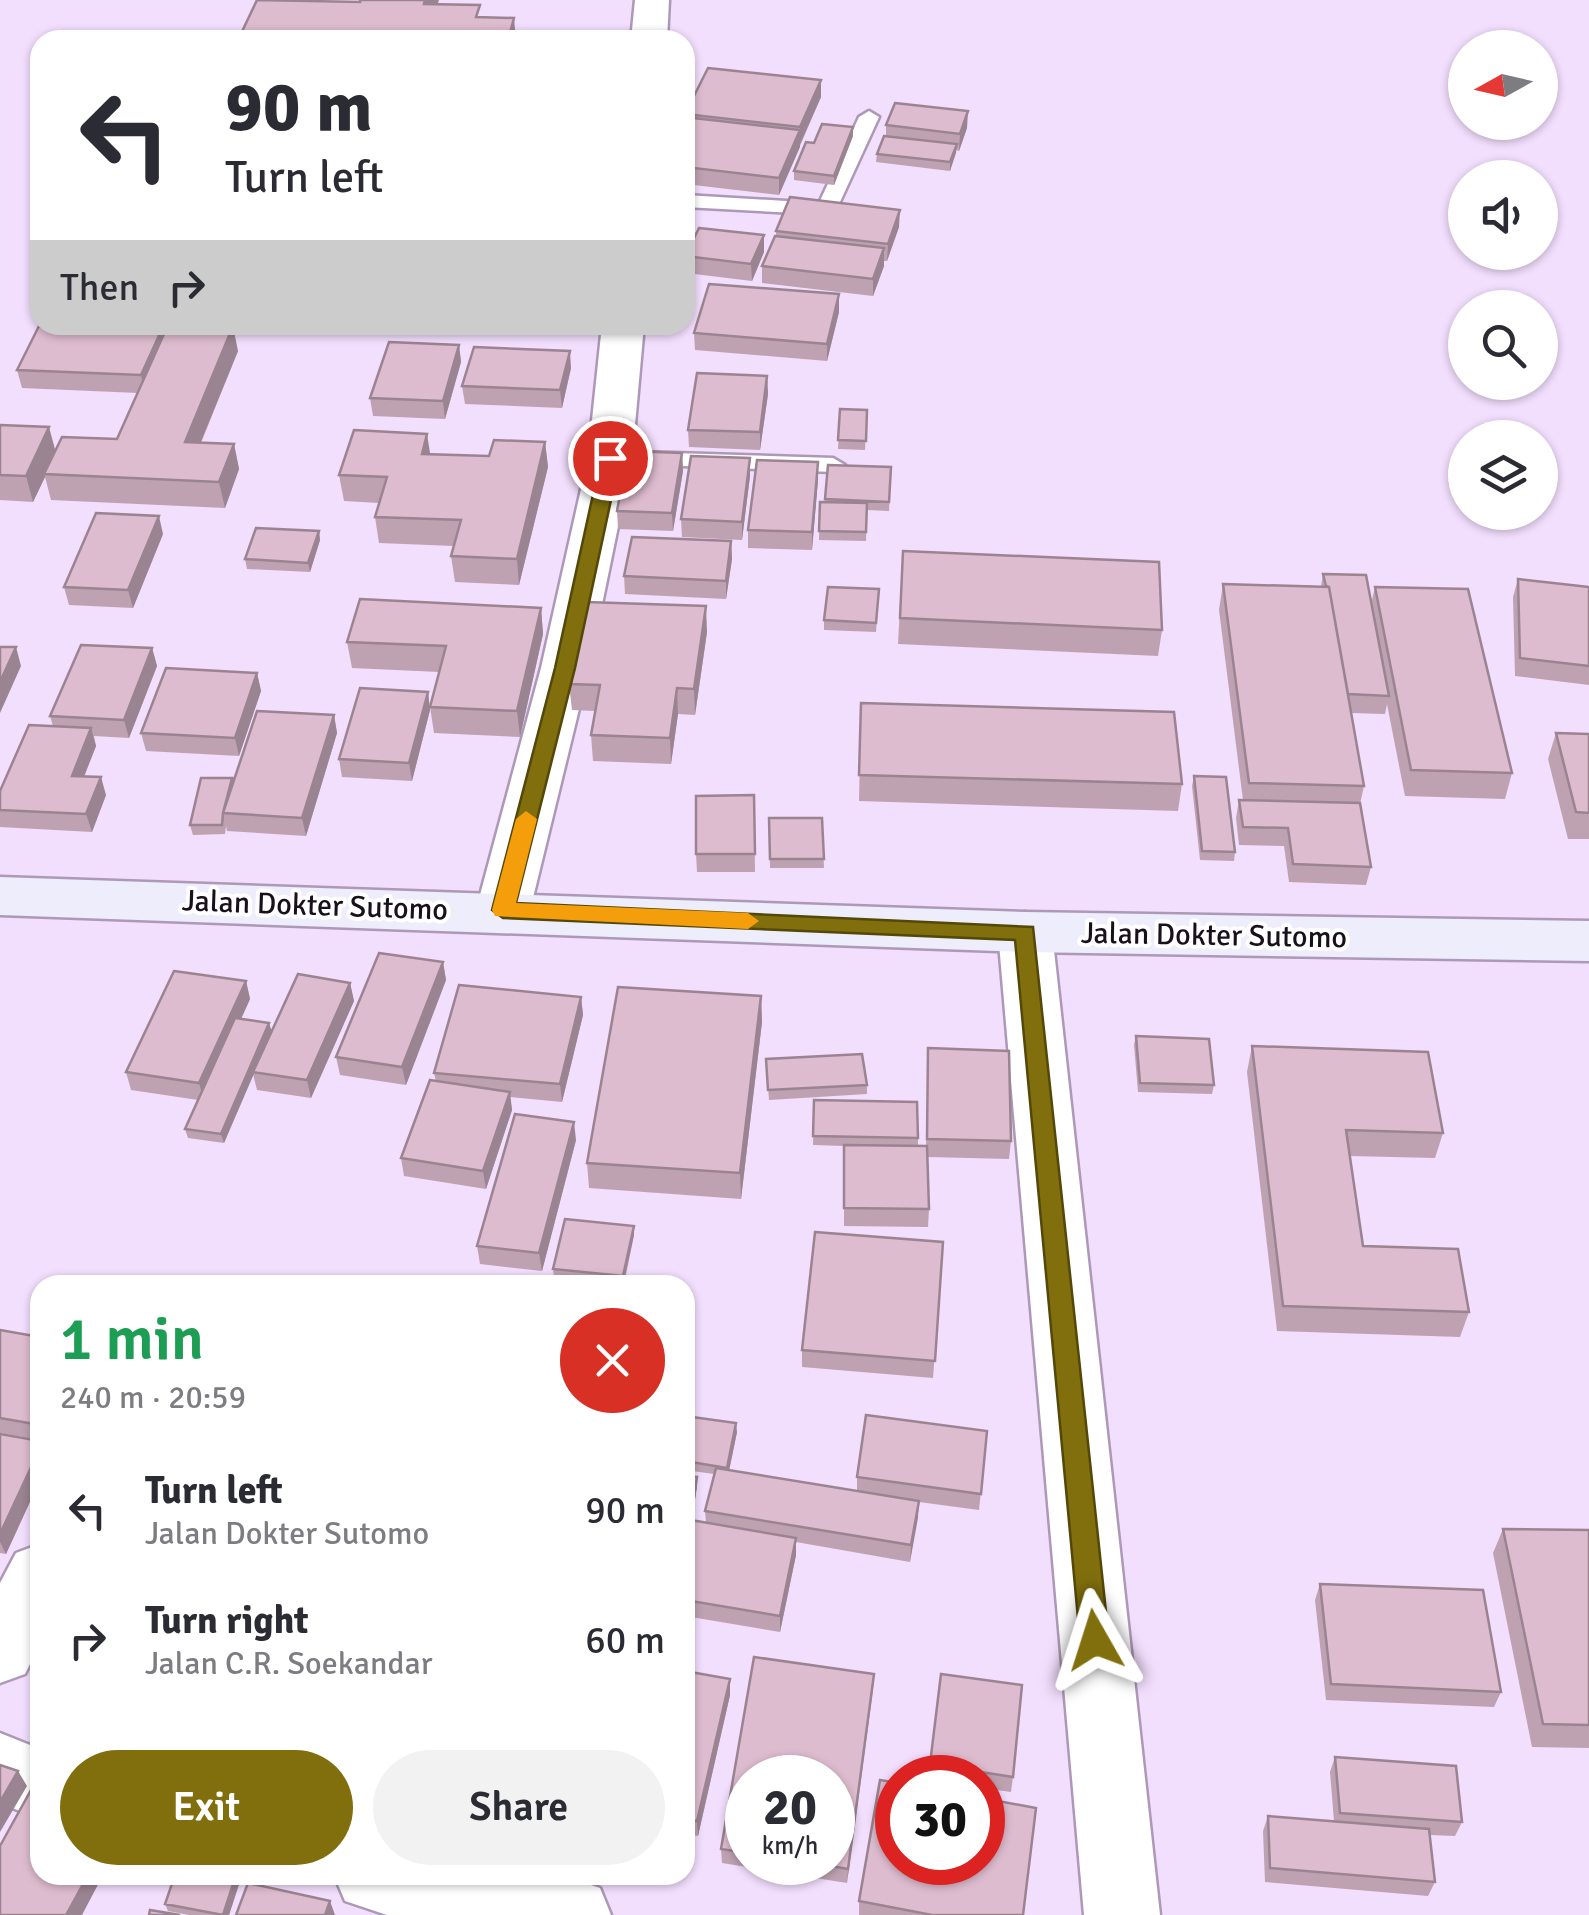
<!DOCTYPE html>
<meta charset="utf-8">
<style>
:root{--surface:#fff;--page:#f2f2f3;--text:#2b2b33;--muted:#7c7c81;--accent:#806f0c}
body{margin:0;font-family:Signika,sans-serif;background:var(--page);color:var(--text);height:100vh;display:flex;flex-direction:column;font-size:38px;white-space:nowrap}
*{box-sizing:border-box;margin:0}
p{font-size:32px;color:var(--muted)}
.icon{flex:none;width:55px;height:55px;fill:none;stroke:currentColor;stroke-width:2;stroke-linecap:round;stroke-linejoin:round}
.map{position:relative;flex:1;overflow:hidden}
.panel{position:absolute;left:30px;top:1275px;width:665px;height:610px;display:flex;flex-direction:column;background:var(--surface);border-radius:30px;box-shadow:0 2px 8px #0004}
.panel>*{flex:none}
.guide{position:absolute;left:30px;top:30px;width:665px;height:305px;border-radius:30px;box-shadow:0 2px 8px #0004;background:#fff;color:var(--text);overflow:hidden}
.needle{width:65px;rotate:262deg}
.controls{position:absolute;left:1448px;top:30px;display:grid;gap:20px}
.controls a{display:grid;place-items:center;width:110px;height:110px;border-radius:50%;background:var(--surface);box-shadow:0 2px 8px #0004;font-size:50px}
.speed{position:absolute;left:725px;top:1755px;display:flex;gap:20px;font-size:50px;font-weight:700;text-align:center}
.speed>*{display:grid;place-content:center;width:130px;height:130px;border-radius:50%;background:var(--surface);box-shadow:0 2px 8px #0004;line-height:1}
.speed small{font-size:25px;font-weight:400}
.speed .limit{border:15px solid #d22;background:#fff;color:#111}
.pin{position:absolute;display:grid;place-items:center;width:85px;height:85px;color:#fff;margin:-42px;border:5px solid #fff;border-radius:50%;box-shadow:0 2px 10px #0007}
.me{position:absolute;width:110px;margin:-55px;rotate:354deg;stroke-linejoin:round;filter:drop-shadow(0 0 8px #0008)}
.turn{display:flex;align-items:center;gap:35px;height:210px;padding:0 30px;font-size:45px}
.turn .icon{width:130px;height:130px;stroke-width:2.5}
.turn b{display:block;font-size:70px;line-height:85px}
.then{display:flex;align-items:center;height:95px;padding:0 30px;background:#0003;gap:20px;font-size:38px}
.round{display:grid;place-items:center;flex:none;width:105px;height:105px;border-radius:52px;background:var(--page)}
.headline{display:flex;align-items:center;justify-content:space-between;height:170px;padding:0 30px}
h1{font-size:60px;font-weight:600;line-height:75px;color:#1e9e55}
.primary-button{display:flex;gap:20px;margin-top:auto;padding:20px 30px}
.primary-button a{flex:1;height:115px;border-radius:60px;background:var(--accent);color:#fff;font-size:40px;font-weight:600;line-height:115px;text-align:center}
.primary-button a+a{background:var(--page);color:var(--text)}
ul{padding:0;list-style:none}
li{display:flex;align-items:center;gap:30px;height:130px;padding:0 30px}
li div{flex:1}
li b{display:block;font-size:38px}
li em{font-style:normal}
.map>svg:first-child{display:block}
.lines{fill:none;stroke-linecap:round;stroke-linejoin:round}
.lane-casing{stroke:#ad99b7;stroke-width:5}
.street-casing{stroke:#ad99b7;stroke-width:5}
.secondary-casing{stroke:#ad99b7;stroke-width:5}
.lane{fill:#fff;fill-rule:evenodd}
.street{fill:#fff;fill-rule:evenodd}
.secondary{fill:#ededfc;fill-rule:evenodd}
.wall{fill:#bfa2b2;fill-rule:evenodd}
.shaded-wall{fill:#9b8491}
.building{fill:#debccf;stroke:#9b8491;stroke-width:2.5}
.route{fill:#806f0c;stroke:#534808;stroke-width:2.5}
.slow{fill:#f59e0b}
.labels{text-anchor:middle;stroke-width:8;stroke-linejoin:round;paint-order:stroke}
.street-label{font-size:30px;fill:#18111c;stroke:#fff}
</style>
<div class="map">
<svg width="1589" height="1915" viewBox="0 0 1589 1915">
<rect width="100%" height="100%" fill="#f2defd"/>
<g class="lines">
<defs>
<path id="lane" d="M869,111L879,117L834,215L685,207V195L819,203L859,117Z
M641,452L833,458L845,465L833,472L632,464L629,459Z"/>
<path id="street" d="M635,0H669L667,40H631Z
M602,325H644L632,458L589,668L530,910L522,924L503,929L484,924L476,910L541,668L588,458Z
M1025,912L1044,918L1052,932L1160,1915H1084L998,932L1006,918Z
M40,1544V1644L25,1674L0,1683V1583L16,1553Z
M0,1733L40,1749V1819L0,1803Z
M334,1875H561L600,1888L611,1915H387L345,1901Z"/>
<path id="secondary" d="M0,877L1025,912L1589,921V961L1025,952L0,915Z"/>
</defs>
<!-- lane casing -->
<use href="#lane" class="lane-casing"/>
<!-- street casing -->
<use href="#street" class="street-casing"/>
<!-- secondary casing -->
<use href="#secondary" class="secondary-casing"/>
<!-- lane -->
<use href="#lane" class="lane"/>
<!-- street -->
<use href="#street" class="street"/>
<!-- secondary -->
<use href="#secondary" class="secondary"/>
</g>
<!-- wall -->
<path class="wall" d="M821,80V97L779,195L685,184V134L686,131H685V113Z
M886,125L967,128L959,151L956,150L950,171L876,162L877,154L886,136Z
M853,136L834,185L794,180V171L814,143Z
M899,227L887,261H884V266L873,296L762,283V266L776,236V231Z
M764,252L752,281L686,273L685,256Z
M839,294V312L827,361L695,350L694,333Z
M161,331L162,339L238,351L201,443L234,444L239,469L225,508L51,500L45,477L33,502L0,500V425L56,450L117,439L138,393L22,388L17,370Z
M459,345L461,362L445,419L373,416L370,398Z
M571,368L562,408L465,404L462,386Z
M767,376L768,394L760,450L689,447L688,430Z
M840,409L867,410L865,450L838,449Z
M545,442L548,467L519,585L455,582L451,556L454,546L379,543L375,517L379,503L344,501L339,475L430,454L489,456Z
M682,453L683,471L673,531L618,529L617,511Z
M750,458V476L742,540L682,537L681,519Z
M828,465L891,467L889,511L867,510L866,541L819,540L820,502H825Z
M818,480L812,550L748,548V530Z
M319,531L320,540L310,572L247,569L245,559Z
M163,534L133,608L69,605L64,587Z
M731,541L732,559L726,599L625,594L624,576Z
M903,551L1162,630L1158,656L898,644Z
M1323,574L1371,604L1375,587L1512,773L1505,799L1405,796L1387,704L1385,714L1351,713L1364,786L1360,804L1371,867L1366,885L1289,882L1284,846L1239,845L1236,818L1239,800H1243L1219,610L1223,584L1321,586Z
M1518,579L1589,587V685L1515,676L1513,597Z
M879,589L876,632L824,630V620Z
M541,608L543,634L520,737L434,733L430,707L439,672L352,668L347,642Z
M707,632L695,715L678,714L671,764L593,761L591,735L595,711L572,710L569,684Z
M152,648L157,666L129,738L94,736L96,746L84,777L106,795L92,832L0,827V791L53,726L50,716Z
M257,673L261,691L239,756L146,751L141,733Z
M428,692L430,710L412,781L342,777L339,759Z
M861,703L1182,784L1178,811L859,801Z
M334,715L337,733L306,836L227,831L226,826L225,834L193,835L190,825L232,778L233,783Z
M1556,733L1589,734V839H1568L1548,759Z
M1194,776L1235,852L1234,861L1200,860L1192,786Z
M754,795L755,872H697L696,854Z
M769,818H822L824,868H770Z
M443,962L446,980L406,1085L340,1075L336,1057Z
M246,981L250,999L241,1019L271,1032L350,983L354,1001L311,1098L257,1090L253,1074L224,1143L188,1138L185,1129L198,1100L131,1090L126,1072Z
M761,996L762,1022L741,1199L589,1188L587,1163Z
M581,997L583,1015L562,1102L510,1097L512,1110L486,1189L404,1176L401,1158L436,1081L434,1073Z
M1136,1036L1214,1085L1212,1094L1138,1092L1134,1045Z
M1252,1046L1443,1133L1435,1158L1350,1156L1363,1246L1469,1312L1460,1337L1277,1331L1247,1072Z
M928,1048L1011,1141L1009,1159L928,1157L929,1209L928,1227L844,1226V1146L813,1145L814,1100L918,1138V1146H926Z
M766,1059L867,1085V1094L769,1100Z
M576,1140L542,1271L480,1264L477,1246Z
M634,1226V1235L624,1285L554,1278L553,1269Z
M943,1242L933,1378L802,1367V1350Z
M0,1330L40,1337V1440L0,1433Z
M685,1416L737,1432L729,1470L857,1491V1477L987,1431L979,1510L919,1502L910,1562L796,1542V1555L780,1632L685,1616V1476L697,1477V1486L692,1520L706,1523L705,1511L714,1474L685,1470Z
M0,1434L40,1441V1480L6,1554L0,1553Z
M1503,1529L1589,1530V1748L1532,1747L1493,1553Z
M1320,1584L1501,1692L1494,1707L1326,1700L1315,1600Z
M754,1657L874,1674L847,1883L722,1863L721,1849ZM748,1778H832V1862H748Z
M685,1671L730,1695L698,1836L685,1834Z
M941,1674L1013,1777L1011,1792L982,1788V1778H929Z
M1335,1757L1462,1822L1455,1836L1430,1835L1435,1882L1428,1896L1265,1882L1263,1831L1268,1816L1334,1821L1330,1772Z
M175,1875H242L229,1915H189L168,1911L165,1904Z
M859,1901L1023,1915H859Z"/>
<!-- shaded-wall -->
<path class="shaded-wall" d="M425,0H439L427,34L424,4Z
M514,18L516,40H508Z
M821,80V97L800,144V127Z
M968,111L967,128L959,151L960,134Z
M853,127V136L834,185V176Z
M800,130V147L779,195V178Z
M957,144L956,153L950,171V162Z
M900,210L899,227L887,261L888,244Z
M764,235V252L752,281L751,264Z
M884,248V266L873,296V279Z
M839,294V312L827,361V344Z
M233,326L238,351L190,468L185,442Z
M161,331L164,349L145,393L141,375Z
M459,345L461,362L445,419L443,401Z
M570,351L571,368L562,408L560,390Z
M767,376L768,394L760,450V432Z
M49,427L56,453L44,474L45,477L33,502L26,476Z
M427,434L431,459L422,454Z
M545,442L548,467L519,585L517,559Z
M234,444L239,469L225,508L219,482Z
M682,453L683,471L673,531L672,513Z
M750,458V476L742,540V522Z
M818,462V480L812,550V532Z
M159,516L163,534L133,608L128,590Z
M319,531L320,540L310,572L308,563Z
M731,541L732,559L726,599V581Z
M706,606L707,632L695,715L694,689Z
M541,608L543,634L520,737L517,711Z
M16,647L21,666L0,713V682Z
M152,648L157,666L129,738L124,720Z
M257,673L261,691L239,756L235,738Z
M677,688L678,714L671,764L670,738Z
M428,692L430,710L412,781L409,763Z
M334,715L337,733L306,836L302,818Z
M91,728L96,746L77,794L72,776Z
M101,777L106,795L92,832L86,814Z
M443,962L446,980L406,1085L402,1067Z
M246,981L250,999L204,1101L199,1083Z
M350,983L354,1001L311,1098L307,1080Z
M761,996L762,1022L741,1199L740,1173Z
M581,997L583,1015L562,1102L560,1084Z
M269,1023L272,1032L224,1143L221,1134Z
M510,1092L512,1110L486,1189L483,1171Z
M574,1122L576,1140L542,1271L539,1253Z
M634,1226V1235L623,1285V1276Z
M736,1423L737,1432L728,1476L727,1468Z
M40,1448V1480L6,1554L0,1542V1534Z
M697,1477V1486L691,1525V1517Z
M919,1501L918,1518L910,1562L911,1545Z
M796,1538V1555L780,1632V1616Z
M874,1674L873,1689L847,1883L848,1869Z
M730,1679V1695L698,1836L697,1821Z
M18,1771L27,1786L0,1832V1802Z
M88,1875H103L82,1915H66Z
M236,1875H242L229,1915H223Z
M330,1901L335,1915H325Z"/>
<!-- building -->
<path class="building" d="M257,0L360,2V0H425L424,4L480,5L476,17L514,18L508,40H238Z
M708,68L821,80L800,127L685,114Z
M895,103L968,111L960,134L886,125Z
M693,118L800,130L779,178L685,167V134Z
M822,124L853,127L834,176L794,171L806,142L814,143Z
M884,136L957,144L950,162L877,154Z
M790,197L900,210L888,244L776,231Z
M699,228L764,235L751,264L685,256Z
M775,236L884,248L873,279L762,266Z
M709,284L839,294L827,344L694,333Z
M168,325L233,326L185,442L234,444L219,482L44,474L62,437L117,439Z
M39,326L161,331L141,375L17,370Z
M389,342L459,345L443,401L370,398Z
M474,347L570,351L560,390L462,386Z
M697,373L767,376L760,432L688,430Z
M840,409L867,410L866,441L838,440Z
M0,425L49,427L26,476L0,475Z
M354,430L427,434L422,454L489,456L494,440L545,442L517,559L451,556L461,520L375,517L387,477L339,475Z
M628,451L682,453L672,513L617,511Z
M691,456L750,458L742,522L681,519Z
M757,460L818,462L812,532L748,530Z
M828,465L891,467L889,502L825,499Z
M820,502L867,503L866,532L819,531Z
M96,513L159,516L128,590L64,587Z
M256,528L319,531L308,563L245,559Z
M632,537L731,541L726,581L624,576Z
M903,551L1159,562L1162,630L900,618Z
M1323,574L1366,575L1389,696L1348,694L1329,587L1326,586Z
M1518,579L1589,587V666L1520,658Z
M1223,584L1329,587L1364,786L1249,783Z
M828,587L879,589L876,623L824,620Z
M1375,587L1468,589L1512,773L1411,770Z
M360,599L541,608L517,711L430,707L446,646L347,642Z
M586,602L706,606L694,689L677,688L670,738L591,735L600,685L569,684Z
M81,645L152,648L124,720L50,716Z
M0,647H16L0,682Z
M166,668L257,673L235,738L141,733Z
M360,688L428,692L409,763L339,759Z
M861,703L1174,712L1182,784L859,775Z
M257,711L334,715L302,818L223,813Z
M29,725L91,728L72,776L101,777L86,814L0,810V791Z
M1556,733L1589,734V813L1576,812Z
M1194,776L1226,777L1235,852L1202,851Z
M201,778H232L223,813L222,825H190Z
M754,795L755,854H696V796Z
M1239,800L1360,803L1371,867L1293,864L1288,828L1243,827Z
M769,818H822L824,859H770Z
M379,953L443,962L402,1067L336,1057Z
M174,971L246,981L199,1083L126,1072Z
M298,974L350,983L307,1080L253,1072Z
M459,985L581,997L560,1084L434,1073Z
M618,987L761,996L740,1173L587,1163Z
M235,1018L269,1023L221,1134L185,1129Z
M1136,1036L1209,1039L1214,1085L1140,1083Z
M1252,1046L1428,1052L1443,1133L1346,1130L1363,1246L1458,1249L1469,1312L1283,1306Z
M928,1048L1009,1051L1011,1141L927,1139Z
M862,1054L867,1085L768,1090L766,1059Z
M430,1080L510,1092L483,1171L401,1158Z
M814,1100L917,1102L918,1138L813,1136Z
M515,1114L574,1122L539,1253L477,1246Z
M844,1145L927,1146L929,1209L844,1208Z
M565,1219L634,1226L623,1276L553,1269Z
M815,1232L943,1242L935,1361L802,1350Z
M0,1330L40,1337V1425L0,1418Z
M866,1415L987,1431L981,1494L857,1477Z
M685,1416L736,1423L727,1468L685,1461Z
M0,1434L40,1441V1448L0,1534Z
M716,1468L919,1501L911,1545L705,1511Z
M685,1476L697,1477L691,1517L685,1516Z
M685,1519L796,1538L780,1616L685,1600Z
M1503,1529L1589,1530V1725L1543,1724Z
M1320,1584L1483,1590L1501,1692L1331,1684Z
M754,1657L874,1674L848,1869L809,1862H832V1778H748V1853L721,1849Z
M685,1671L730,1679L697,1821L685,1819Z
M941,1674L1022,1685L1013,1777L930,1764Z
M1335,1757L1456,1766L1462,1822L1340,1813Z
M0,1765L18,1771L0,1802Z
M880,1780L898,1783V1862H982V1798L1036,1808L1023,1915H932L859,1901Z
M36,1781L40,1783V1875H88L66,1915H0V1846Z
M1268,1816L1429,1829L1435,1882L1270,1868Z
M175,1875H236L223,1915L165,1904Z
M248,1883L330,1901L325,1915H236Z
M150,1910L180,1915H149Z"/>
<!-- route -->
<path class="route" d="M610,453L620,458L575,668L516,903L1033,927L1109,1640L1105,1649L1095,1653L1085,1649L1080,1640L1015,940L503,918L492,910L555,668L601,458Z"/>
<!-- slow -->
<path class="slow" d="M526,811L537,819L516,903L748,913L759,921L748,929L495,916L492,910L516,819Z"/>
<g class="labels">
<!-- street labels -->
<g class="street-label">
<text transform="translate(315 905) rotate(2)" y="10">Jalan Dokter Sutomo</text>
<text transform="translate(1214 935) rotate(1)" y="10">Jalan Dokter Sutomo</text>
</g>
</g>
</svg>
<div class="controls">
<a><svg class="needle" viewBox="-14 -14 28 28"><path d="M0-13l5 13h-10z" fill="#e53935"/><path d="M0 13l5-13h-10z" fill="#7c7c81"/></svg></a>
<a><svg class="icon" aria-label="sound" viewBox="0 0 24 24"><path d="M4 9h4l5-4v14l-5-4H4zM17 9q2 3 0 6"/></svg></a>
<a><svg class="icon" aria-label="search" viewBox="0 0 24 24"><circle cx="10" cy="10" r="6"/><path d="M15 15l6 6"/></svg></a>
<a><svg class="icon" aria-label="layers" viewBox="0 0 24 24"><path d="M12 4l9 5-9 5-9-5zM3 14l9 5 9-5"/></svg></a>
</div>
<div class="speed"><div>20<small>km/h</small></div><div class="limit">30</div></div>
<div class="pin" style="left:610px;top:458px;background:#d93025"><svg class="icon" aria-label="arrive" viewBox="0 0 24 24"><path d="M6 21V4h12l-3 4 3 4H6"/></svg></div>
<svg class="me" style="left:1095px;top:1640px" viewBox="-20 -20 40 40"><path d="M0-17L14 15 0 8-14 15z" fill="#806f0c" stroke="#fff" stroke-width="4"/></svg>
<div class="guide">
<div class="turn"><svg class="icon" aria-label="left" viewBox="0 0 24 24"><path d="M17 20v-9H6M10 6l-5 5 5 5"/></svg><div><b>90 m</b>Turn left</div></div>
<div class="then">Then<svg class="icon" aria-label="right" viewBox="0 0 24 24"><path d="M7 20v-9h11M14 6l5 5-5 5"/></svg></div>
</div>
<section class="panel">
<div class="headline"><div><h1>1 min</h1><p>240 m · 20:59</p></div><a class="round" style="background:#d93025;color:#fff"><svg class="icon" aria-label="close" viewBox="0 0 24 24"><path d="M6 6l12 12M18 6L6 18"/></svg></a></div>
<ul>
<li><svg class="icon" aria-label="left" viewBox="0 0 24 24"><path d="M17 20v-9H6M10 6l-5 5 5 5"/></svg><div><b>Turn left</b><p>Jalan Dokter Sutomo</p></div><em>90 m</em></li>
<li><svg class="icon" aria-label="right" viewBox="0 0 24 24"><path d="M7 20v-9h11M14 6l5 5-5 5"/></svg><div><b>Turn right</b><p>Jalan C.R. Soekandar</p></div><em>60 m</em></li>
</ul>
<div class="primary-button"><a>Exit</a><a>Share</a></div>
</section>
</div>
